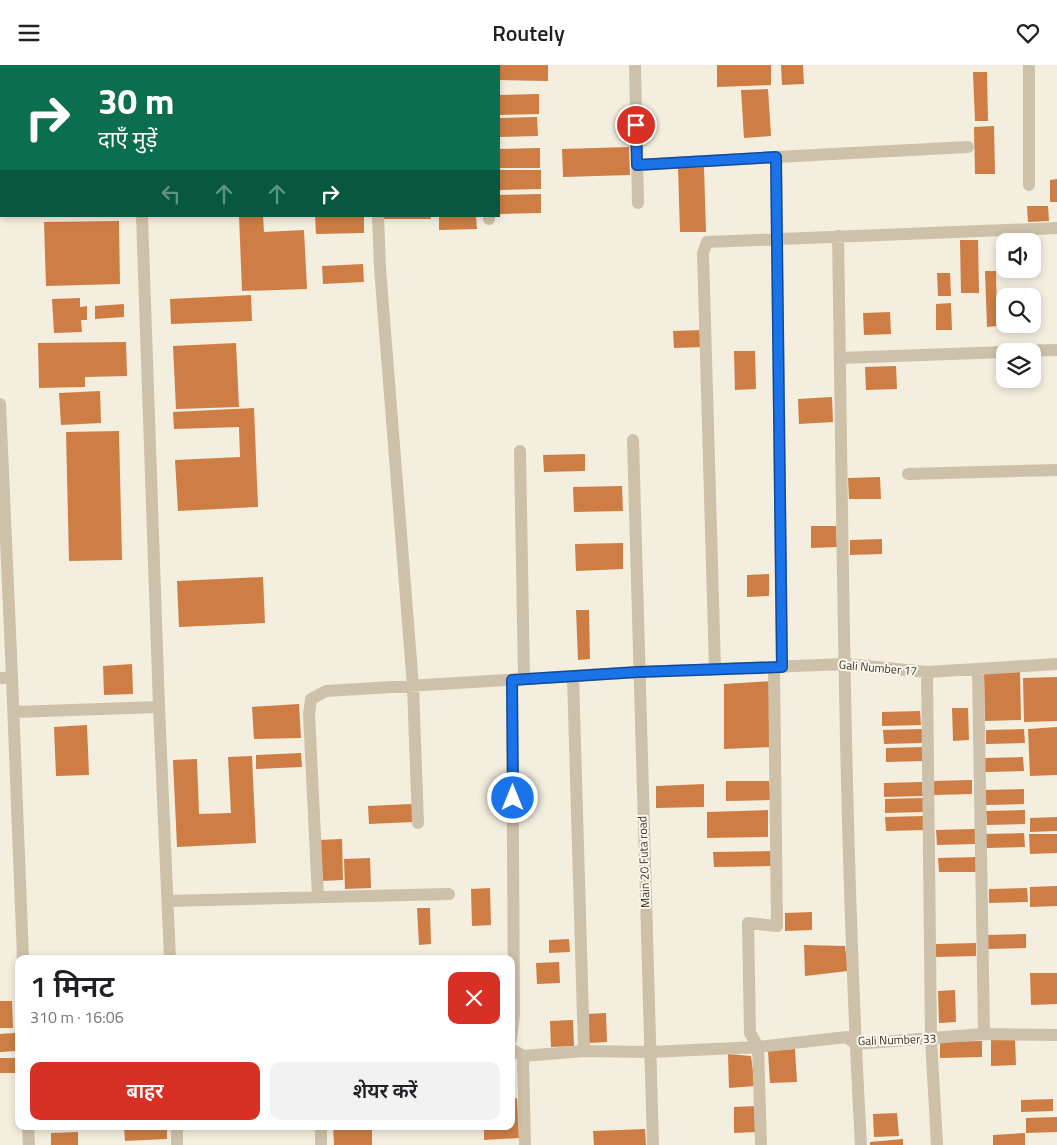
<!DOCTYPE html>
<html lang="hi">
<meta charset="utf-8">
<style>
:root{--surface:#fff;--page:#f2f2f2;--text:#202124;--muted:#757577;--accent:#d93025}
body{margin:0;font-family:"Titillium Web","Noto Sans Devanagari",sans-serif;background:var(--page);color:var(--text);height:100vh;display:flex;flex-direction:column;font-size:19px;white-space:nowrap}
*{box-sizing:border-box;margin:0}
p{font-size:16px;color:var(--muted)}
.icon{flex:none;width:28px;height:28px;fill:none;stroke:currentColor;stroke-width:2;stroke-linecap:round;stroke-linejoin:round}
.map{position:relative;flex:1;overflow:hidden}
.panel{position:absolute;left:15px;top:890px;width:500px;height:175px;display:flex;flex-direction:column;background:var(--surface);border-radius:10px;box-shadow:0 2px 8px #0003}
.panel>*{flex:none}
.hud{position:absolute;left:0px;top:0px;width:500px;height:152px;box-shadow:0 2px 8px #0003;background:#0b6e4f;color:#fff;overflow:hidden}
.controls{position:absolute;left:996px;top:168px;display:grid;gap:10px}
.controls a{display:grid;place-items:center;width:45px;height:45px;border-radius:10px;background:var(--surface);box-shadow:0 2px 8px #0003;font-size:25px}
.pin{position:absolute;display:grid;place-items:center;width:42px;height:42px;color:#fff;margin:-21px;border:2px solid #fff;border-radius:50%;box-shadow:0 1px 5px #0007}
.me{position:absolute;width:55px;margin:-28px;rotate:0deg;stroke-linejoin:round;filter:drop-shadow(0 0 4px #0008)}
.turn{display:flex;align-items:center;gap:18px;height:105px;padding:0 15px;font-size:22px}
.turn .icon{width:65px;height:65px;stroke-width:2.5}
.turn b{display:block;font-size:35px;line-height:42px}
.lanes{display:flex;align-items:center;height:48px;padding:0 15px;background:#0003;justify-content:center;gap:25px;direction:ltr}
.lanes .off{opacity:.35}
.round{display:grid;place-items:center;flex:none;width:52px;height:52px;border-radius:10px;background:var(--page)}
.headline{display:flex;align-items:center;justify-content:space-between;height:85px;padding:0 15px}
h1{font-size:30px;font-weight:600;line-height:38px}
.cta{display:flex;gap:10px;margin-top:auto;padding:10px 15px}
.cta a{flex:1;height:58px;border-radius:10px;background:var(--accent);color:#fff;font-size:20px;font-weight:600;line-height:58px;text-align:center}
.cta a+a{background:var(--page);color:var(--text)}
header{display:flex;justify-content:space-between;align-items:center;height:65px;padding:0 15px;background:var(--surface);font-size:22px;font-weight:600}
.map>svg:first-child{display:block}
.building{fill:#ce7e44}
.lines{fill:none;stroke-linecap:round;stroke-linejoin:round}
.street{stroke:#cec1a9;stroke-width:12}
.route-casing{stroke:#114b97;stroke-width:12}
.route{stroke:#1a73e8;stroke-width:9}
.labels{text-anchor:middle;stroke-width:4;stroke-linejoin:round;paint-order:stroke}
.street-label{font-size:12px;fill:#3b322a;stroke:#fbf7ec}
</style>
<header><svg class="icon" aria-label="menu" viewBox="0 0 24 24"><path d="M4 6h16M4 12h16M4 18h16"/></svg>Routely<svg class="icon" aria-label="heart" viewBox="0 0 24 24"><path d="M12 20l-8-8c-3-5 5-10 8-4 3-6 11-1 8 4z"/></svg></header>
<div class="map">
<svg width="1057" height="1080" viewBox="0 0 1057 1080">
<rect width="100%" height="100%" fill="#f4eedf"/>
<!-- building -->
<path class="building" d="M499,0H548V16L499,15Z
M717,0H771V20L717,22Z
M781,0H803L804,19L782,20Z
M973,7H987L988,56H975Z
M768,24L771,71L744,73L741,25Z
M539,29V49L499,50V30Z
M537,52L538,71L499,72V53Z
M994,61L995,109H975L974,62Z
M629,82L630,110L563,112L562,84Z
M540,83V103H499V84Z
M704,102L706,167H680L678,103Z
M499,105H541V124L499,125Z
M1057,114V137H1050V115Z
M541,129V148L499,149V130Z
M1027,141H1048L1049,156L1028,157Z
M239,151H263L264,167L304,165L307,224L242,226Z
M315,151H364V168L316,169Z
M382,151H431V154H382Z
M439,151H476L477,164L439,165Z
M119,156L120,219L46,221L44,157Z
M960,175H978L979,228H961Z
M363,199L364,217L323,219L322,201Z
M985,206H996L997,261L987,262Z
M937,208H950L951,231H938Z
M251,230L252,256L171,259L170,234Z
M80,233V242L87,241V255H81L82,267L54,268L52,234Z
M951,238L952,265H936V239Z
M124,239V252L95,254V241Z
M890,247L891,269L864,270L863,248Z
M703,265V282L674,283L673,266Z
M126,277L127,311L85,312V322L39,323L38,278Z
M236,278L239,342L176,344L173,281Z
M734,286H755L756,324L735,325Z
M896,301L897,324L866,325L865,302Z
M100,326L101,358L61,360L59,328Z
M832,332L833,357L799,359L798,334Z
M254,343L258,442L178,446L175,395L240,392L239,362L174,364L173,347Z
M119,366L122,495L69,496L66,367Z
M585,389V406L544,407L543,390Z
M880,412L881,434H849L848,413Z
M622,421L623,446L574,447L573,422Z
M811,461H836L837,482L811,483Z
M882,474V489L850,490V475Z
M623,478V504L576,506L575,479Z
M769,509V531L747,532V510Z
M263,512L265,558L179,562L177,516Z
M576,545H589L590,594L578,595Z
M132,599L133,629L104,630L103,601Z
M1020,607L1021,655L985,656L984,608Z
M1057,612V656L1024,657L1023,613Z
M772,616V682L724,684V619Z
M299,639L301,673L254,674L252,642Z
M952,643H968L969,675L953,676Z
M920,646L921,660L882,661V647Z
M87,660L89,710L56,711L54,662Z
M1057,662V710L1030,711L1028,664Z
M922,664V678L884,679L883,665Z
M1024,664L1025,678L986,679V665Z
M924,682V696L886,697V683Z
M301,688L302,702L256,704V690Z
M252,691L256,778L177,782L173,695L197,694L199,749L231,748L228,692Z
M1023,692L1024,706L985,707V693Z
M972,715V729L934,730L933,716Z
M726,716H769L771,735L726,736Z
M922,717L923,731L884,732V718Z
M704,719V742L656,743V721Z
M1024,724V739L986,740L985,725Z
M923,733L924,747L885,748V734Z
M412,739L413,757L369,759L368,741Z
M768,745V772L707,773V747Z
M1025,745V759L987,760L986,746Z
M924,751L925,765L886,766L885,752Z
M1057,752V766L1030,767V753Z
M975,764V779L937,780L936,765Z
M1024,768L1025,782L986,783V769Z
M1029,769H1057V788L1030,789Z
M342,774L343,815L321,816L319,775Z
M775,786V801L714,802L713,787Z
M977,792V807H939L938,793Z
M370,793L371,823L345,824L344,794Z
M1057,821V841L1030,842V822Z
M490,823L491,860L472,861L471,824Z
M1027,823L1028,837L989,838V824Z
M417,843H430L431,879L419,880Z
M812,847V865L785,866V848Z
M1026,869V883L988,884V870Z
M569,874L570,887L549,888V875Z
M976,878V891L936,892V879Z
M804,880L845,881L848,906L805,911Z
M559,897L560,918L537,919L536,898Z
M1030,908H1057V939L1031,940Z
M955,925L956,957L939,958L938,926Z
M0,936H12L13,963H0Z
M606,948L607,977L588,978L586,949Z
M573,955L574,981L551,982L550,956Z
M15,968L16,986L0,987V969Z
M1015,972L1016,1000L991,1001V973Z
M982,976V992L940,993V977Z
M795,984L797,1017L770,1018L768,986Z
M728,989L751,991L755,1021L729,1023Z
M0,993H17V1008H0Z
M517,1033L519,1073L484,1075V1061H511V1034Z
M1053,1034V1046L1021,1047V1035Z
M756,1041L757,1067L734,1068V1042Z
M897,1048L899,1071L874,1072L873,1049Z
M1057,1052V1067L1026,1068V1053Z
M124,1061H167V1074L125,1076Z
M333,1061H372V1080H334Z
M645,1064L646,1080H594L593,1066Z
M78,1067V1080H51V1068Z
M1025,1068V1080H993V1070Z
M903,1074V1080H870V1077Z"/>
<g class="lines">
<!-- street -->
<path class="street" d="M136,0V1
M316,0V1
M374,0V1
M484,0V1
M635,0L638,138
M1029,0V120
M776,92L968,82
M637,100L776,92L782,602
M0,124H1
M142,151L159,642L170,894
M378,151L380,203L413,621L418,758
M489,151V154
M838,171C843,474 844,778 861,1080
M1018,286L1057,285
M840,293L1005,287
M0,339L12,612
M633,375L653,1080
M520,386L524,614
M908,409L1057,405
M715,604L703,188L707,177L1057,163
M978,604L984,969
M927,607L931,974L937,1080
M573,611L584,986
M0,613L12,612L23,894
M14,647L159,642
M318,832L309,649L311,634L326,626L638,607L845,599L927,607L1057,599
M168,836L449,829
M511,974L514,950L512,615
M511,984L523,991L584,986L650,987L758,982L847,972L855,979L984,969L1057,970
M523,991L525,1080
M28,1061L29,1080
M177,1061V1080
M321,1061V1080
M761,1080L758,982L750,968L748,858L777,861L774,602"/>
</g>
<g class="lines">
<defs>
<path id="route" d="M513,733L512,615L638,607L782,602L776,92L637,100L636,60"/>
</defs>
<!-- route casing -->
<use href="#route" class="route-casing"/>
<!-- route -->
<use href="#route" class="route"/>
</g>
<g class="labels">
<!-- street labels -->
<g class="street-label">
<text transform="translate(878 603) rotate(5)" y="4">Gali Number 17</text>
<text transform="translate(644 797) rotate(-92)" y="4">Main 20 Futa road</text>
<text transform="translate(897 975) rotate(-2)" y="4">Gali Number 33</text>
</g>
</g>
</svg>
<div class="controls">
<a><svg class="icon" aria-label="sound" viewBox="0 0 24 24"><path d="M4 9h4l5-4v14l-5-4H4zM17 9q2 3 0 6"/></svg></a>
<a><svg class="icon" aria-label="search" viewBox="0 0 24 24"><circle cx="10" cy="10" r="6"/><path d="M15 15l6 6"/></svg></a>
<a><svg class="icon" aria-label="layers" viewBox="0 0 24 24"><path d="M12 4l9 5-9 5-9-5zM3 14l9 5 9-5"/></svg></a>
</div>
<div class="pin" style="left:636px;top:60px;background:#d93025"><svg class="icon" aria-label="arrive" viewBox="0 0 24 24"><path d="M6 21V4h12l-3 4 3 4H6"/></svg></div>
<svg class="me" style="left:513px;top:733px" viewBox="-20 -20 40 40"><circle r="17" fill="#1a73e8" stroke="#fff" stroke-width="3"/><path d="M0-11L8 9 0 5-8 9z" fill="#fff"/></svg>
<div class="hud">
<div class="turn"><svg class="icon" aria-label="right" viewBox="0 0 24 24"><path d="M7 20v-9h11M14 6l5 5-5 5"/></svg><div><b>30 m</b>दाएँ मुड़ें</div></div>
<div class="lanes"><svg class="icon off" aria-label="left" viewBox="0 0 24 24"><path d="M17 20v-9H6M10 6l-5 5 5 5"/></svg><svg class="icon off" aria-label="ahead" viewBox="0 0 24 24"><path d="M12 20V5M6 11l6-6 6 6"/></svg><svg class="icon off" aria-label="ahead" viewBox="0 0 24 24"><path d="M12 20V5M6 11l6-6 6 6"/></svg><svg class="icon" aria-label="right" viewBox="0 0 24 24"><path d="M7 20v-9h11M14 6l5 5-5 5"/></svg></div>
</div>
<section class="panel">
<div class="headline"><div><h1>1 मिनट</h1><p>310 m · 16:06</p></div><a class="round" style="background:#d93025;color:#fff"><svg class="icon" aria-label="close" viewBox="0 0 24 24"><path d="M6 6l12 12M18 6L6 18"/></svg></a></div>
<div class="cta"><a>बाहर</a><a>शेयर करें</a></div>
</section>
</div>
